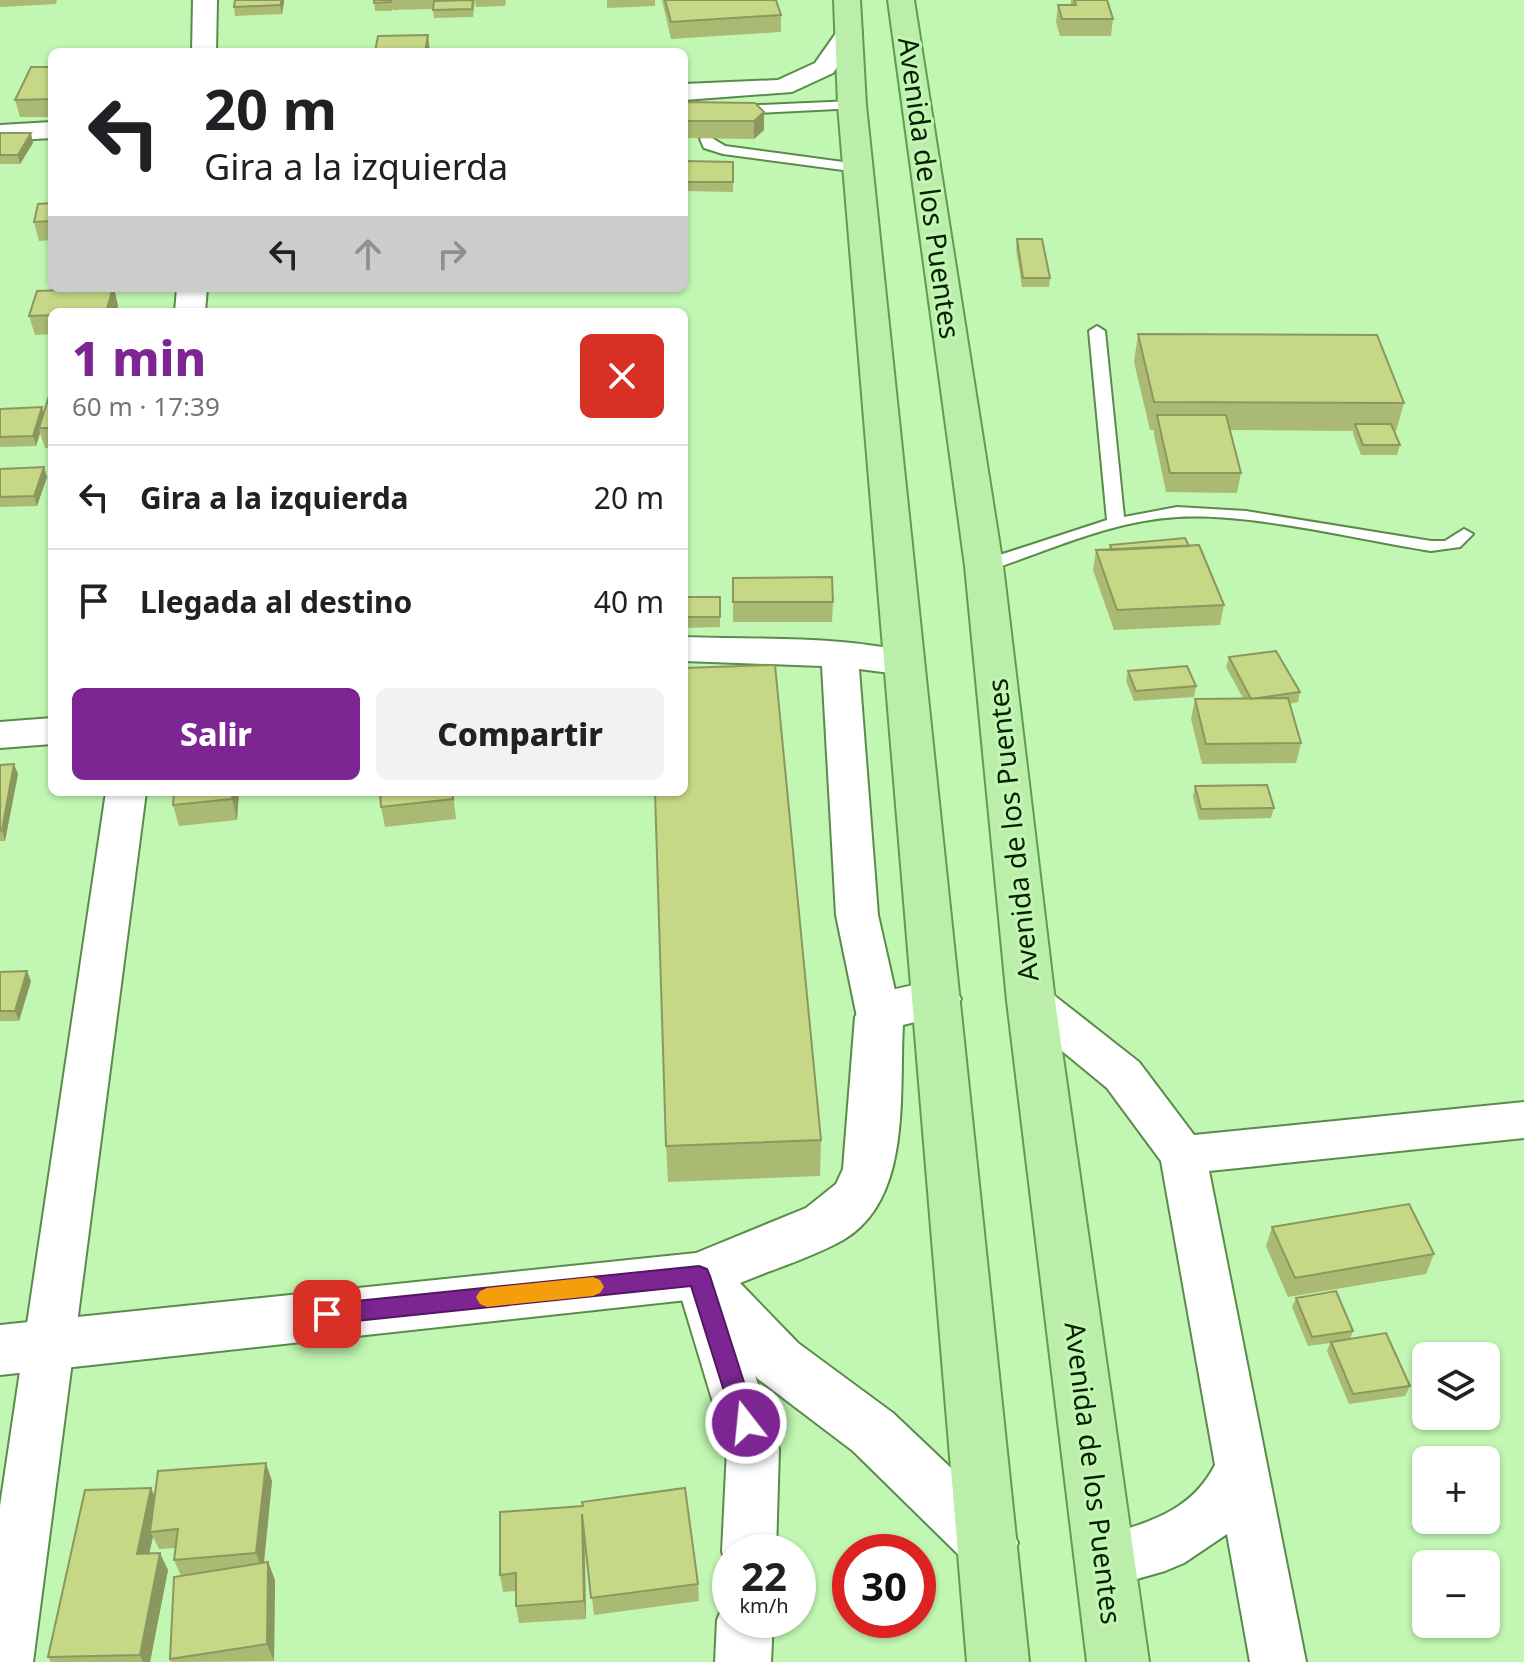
<!DOCTYPE html>
<html lang="es">
<meta charset="utf-8">
<style>
:root{--surface:#fff;--page:#f2f2f2;--text:#202124;--muted:#757577;--line:#e0e0e0;--accent:#7d2593}
body{margin:0;font-family:"Noto Sans",sans-serif;background:var(--page);color:var(--text);height:100vh;display:flex;flex-direction:column;font-size:30px;white-space:nowrap}
*{box-sizing:border-box;margin:0}
p{font-size:26px;color:var(--muted)}
.icon{flex:none;width:44px;height:44px;fill:none;stroke:currentColor;stroke-width:2;stroke-linecap:round;stroke-linejoin:round}
.map{position:relative;flex:1;overflow:hidden}
.details{position:absolute;left:48px;top:308px;width:640px;height:488px;display:flex;flex-direction:column;background:var(--surface);border-radius:12px;box-shadow:0 2px 6px #0004}
.details>*{flex:none}
.top-card{position:absolute;left:48px;top:48px;width:640px;height:244px;border-radius:12px;box-shadow:0 2px 6px #0004;background:#fff;color:var(--text);overflow:hidden}
.fabs{position:absolute;left:1412px;top:1342px;display:grid;gap:16px}
.fabs a{display:grid;place-items:center;width:88px;height:88px;border-radius:12px;background:var(--surface);box-shadow:0 2px 6px #0004;font-size:40px}
.speed{position:absolute;left:712px;top:1534px;display:flex;gap:16px;font-size:40px;font-weight:700;text-align:center}
.speed>*{display:grid;place-content:center;width:104px;height:104px;border-radius:50%;background:var(--surface);box-shadow:0 2px 6px #0004;line-height:1}
.speed small{font-size:20px;font-weight:400}
.speed .limit{border:12px solid #d22;background:#fff;color:#111}
.pin{position:absolute;display:grid;place-items:center;width:68px;height:68px;color:#fff;margin:-34px;border-radius:16px;box-shadow:0 4px 12px #0006}
.me{position:absolute;width:88px;margin:-44px;rotate:344deg;stroke-linejoin:round;filter:drop-shadow(0 0 6px #0008)}
.turn{display:flex;align-items:center;gap:28px;height:168px;padding:0 24px;font-size:36px}
.turn .icon{width:104px;height:104px;stroke-width:2.5}
.turn b{display:block;font-size:56px;line-height:68px}
.lanes{display:flex;align-items:center;height:76px;padding:0 24px;background:#0003;justify-content:center;gap:40px;direction:ltr}
.lanes .off{opacity:.35}
.round{display:grid;place-items:center;flex:none;width:84px;height:84px;border-radius:12px;background:var(--page)}
.headline{display:flex;align-items:center;justify-content:space-between;height:136px;padding:0 24px}
h1{font-size:48px;font-weight:800;line-height:60px;color:var(--accent)}
.cta{display:flex;gap:16px;margin-top:auto;padding:16px 24px}
.cta a{flex:1;height:92px;border-radius:12px;background:var(--accent);color:#fff;font-size:32px;font-weight:800;line-height:92px;text-align:center}
.cta a+a{background:var(--page);color:var(--text)}
ul{padding:0;list-style:none}
li{display:flex;align-items:center;gap:24px;height:104px;padding:0 24px;border-top:2px solid var(--line)}
li div{flex:1}
li b{display:block;font-size:30px}
li em{font-style:normal}
.map>svg:first-child{display:block}
.lines{fill:none;stroke-linecap:round;stroke-linejoin:round}
.service-casing{stroke:#5a8b4b;stroke-width:4}
.minor-casing{stroke:#5a8b4b;stroke-width:4}
.tertiary-casing{stroke:#5a8b4b;stroke-width:4}
.primary-casing{stroke:#5f9d4c;stroke-width:4}
.service{fill:#fff;fill-rule:evenodd}
.minor{fill:#fff;fill-rule:evenodd}
.tertiary{fill:#fff;fill-rule:evenodd}
.primary{fill:#bbeeab;fill-rule:evenodd}
.wall{fill:#aaba73}
.shaded-wall{fill:#8b975e}
.building{fill:#c6d886;stroke:#8b975e;stroke-width:2}
.route{fill:#7d2593;stroke:#511860;stroke-width:2}
.slow{fill:#f59e0b}
.labels{text-anchor:middle;stroke-width:6;stroke-linejoin:round;paint-order:stroke}
.street-label{font-size:28px;fill:#0a1e05;stroke:#c1f7b2}
</style>
<div class="map">
<svg width="1524" height="1662" viewBox="0 0 1524 1662">
<rect width="100%" height="100%" fill="#c1f7b2"/>
<g class="lines">
<defs>
<path id="service" d="M852,101L858,105L857,108L736,114L730,110L736,106Z
M707,135L725,146L858,164L865,168L858,172L723,154L704,148L700,139Z
M1097,326L1105,331L1124,517L1177,507L1246,511L1431,541H1445L1464,529L1473,534L1460,547L1431,551C1355,539 1253,513 1178,517C1114,520 1050,550 990,570H978L975,566L978,562L1107,520L1089,331Z"/>
<path id="minor" d="M193,0H217L216,52H192Z
M850,24L862,31L833,73L792,92L684,100V84L778,80L815,63L841,26Z
M52,122V138L0,141V125Z
M177,288H207L205,312H175Z
M684,637C761,640 845,635 919,655L924,663L919,671L906,675L859,669L878,915L901,1017L894,1029L879,1034L864,1029L857,1017L836,915L822,666L684,661Z
M52,718V744L0,748V722Z
M106,792H146L33,1662H0V1506Z
M1031,984L1046,989L1139,1062L1194,1135L1524,1102V1138L1209,1171L1306,1662H1250L1227,1534L1184,1563L1165,1571L1105,1588L1086,1581L1078,1562L1086,1543C1137,1523 1187,1519 1215,1465L1161,1161L1107,1088L1016,1013L1009,1001L1016,989Z
M701,1262L718,1268L725,1283L779,1449L776,1552H730V1570L722,1552L727,1449L677,1283L684,1268Z
M730,1599V1620H773L771,1662H715L717,1620L725,1601Z"/>
<path id="tertiary" d="M937,981L954,986L961,999L954,1012L903,1025C899,1094 912,1200 843,1240C811,1258 773,1269 740,1283L798,1343L893,1413L1009,1523L1018,1543L1009,1563L988,1571L967,1563L853,1451L758,1379L687,1300L0,1375V1325L696,1253L806,1208L836,1184L843,1169L855,1017C871,988 907,987 937,981Z"/>
<path id="primary" d="M834,0H860L866,105L1029,1662H967L838,105Z
M888,0H914L1003,566L1055,1001L1149,1662H1087L1007,1001L965,566Z"/>
</defs>
<!-- service casing -->
<use href="#service" class="service-casing"/>
<!-- minor casing -->
<use href="#minor" class="minor-casing"/>
<!-- tertiary casing -->
<use href="#tertiary" class="tertiary-casing"/>
<!-- primary casing -->
<use href="#primary" class="primary-casing"/>
<!-- service -->
<use href="#service" class="service"/>
<!-- minor -->
<use href="#minor" class="minor"/>
<!-- tertiary -->
<use href="#tertiary" class="tertiary"/>
<!-- primary -->
<use href="#primary" class="primary"/>
</g>
<!-- wall -->
<path class="wall" d="M0,0H57L56,4L0,7Z
M374,0H475L473,17L434,18L433,9L393,10V7L392,11H375Z
M475,0H506L505,6L476,7Z
M607,0H655V6L607,8Z
M662,0H776L781,15V32L671,39Z
M1071,0H1107L1113,19L1111,36H1060L1056,22L1058,5H1071Z
M284,2L282,14L235,16L234,7Z
M52,67V117H20L15,100Z
M684,102L755,103L764,130L754,139L684,138Z
M0,133L33,143L20,164H0Z
M684,161L733,162V192L684,191Z
M52,203V240L39,241L34,222Z
M1017,239L1050,278L1049,287H1022L1016,249Z
M114,288L118,306L52,312V334L35,335L29,316Z
M1138,334L1404,403L1396,431H1394L1400,445L1397,455H1361L1353,434V431L1230,430L1241,473L1237,493L1166,492L1154,434V430H1150L1134,362Z
M52,396V448H45L40,433L36,446L0,447V409L44,412Z
M0,469L47,477L37,506L0,507Z
M1110,545L1224,605L1220,625L1114,630L1093,570L1096,550H1109Z
M733,578L833,602L832,622H733Z
M684,597H720V627L684,628Z
M1229,657L1300,692L1298,702L1289,704L1301,743L1296,763L1202,764L1191,719L1195,699L1243,698L1226,667Z
M1128,671L1196,686L1194,697L1134,701L1126,681Z
M0,765L18,774L5,841H0Z
M1195,786L1274,808L1271,818L1199,820L1193,797Z
M174,792H239L237,820L179,826L173,805Z
M453,792L456,819L385,827L381,807Z
M0,972L31,981L19,1021H0Z
M821,1140L820,1176L668,1182L666,1146Z
M1272,1227L1434,1254L1426,1274L1288,1297L1266,1246Z
M1296,1298L1353,1331L1350,1339L1410,1386L1405,1396L1349,1404L1327,1351L1330,1343L1308,1346L1292,1307Z
M272,1481L264,1563L268,1562L275,1580L274,1661L171,1662L170,1659L181,1576L174,1560L175,1548L159,1549L153,1537L149,1553L168,1570L150,1662H51L48,1657L155,1497Z
M685,1488L698,1584L699,1601L594,1615L585,1537L586,1619L519,1623L516,1606V1591L503,1592L500,1575V1512L583,1506L582,1502Z"/>
<!-- shaded-wall -->
<path class="shaded-wall" d="M282,0H284V2L282,14L280,5Z
M428,35L430,52H425Z
M764,112V130L754,139V121Z
M31,133L33,143L20,164L18,155Z
M114,288L118,306L117,312H106Z
M42,407L45,417L39,428L40,433L36,446L33,436Z
M44,467L47,477L37,506L34,496Z
M14,764L18,774L5,841L2,830Z
M233,792H239L237,820L232,799Z
M27,971L31,981L19,1021L15,1011Z
M266,1463L272,1481L263,1571L256,1553Z
M151,1488L159,1506L150,1532L153,1537L145,1572L137,1554Z
M582,1514L584,1532L586,1619L584,1601Z
M160,1553L168,1570L150,1662H143L140,1655Z
M268,1562L275,1580L274,1661L267,1644Z"/>
<!-- building -->
<path class="building" d="M235,0H282L280,5L234,7Z
M374,0H391V2L374,3Z
M473,0L472,9L433,10L434,1Z
M665,0H776L781,15L671,22Z
M1074,0H1107L1113,19H1062L1058,5H1076Z
M428,35L425,52H375L378,36Z
M31,67H52V99L15,100Z
M684,102L755,103L764,112L754,121H684Z
M0,133H31L18,155H0Z
M684,161L733,162V182H684Z
M52,203V221L34,222L38,204Z
M1017,239H1042L1050,278H1023Z
M113,288L106,312H52V315L29,316L37,291Z
M1138,334L1377,335L1404,403L1154,402Z
M49,396H52V428H39Z
M42,407L33,436L0,437V409Z
M1157,415H1226L1241,473H1170Z
M1355,424H1391L1400,445H1363Z
M44,467L34,496L0,497V469Z
M1185,538L1189,546L1112,550L1110,545Z
M1199,545L1224,605L1117,610L1096,550Z
M832,577L833,602H733V578Z
M684,597H720V617H684Z
M1276,651L1300,692L1251,699L1229,657Z
M775,665L821,1140L666,1146L655,792H684V668Z
M1187,666L1196,686L1136,691L1128,671Z
M1288,698L1301,743L1206,744L1195,699Z
M14,764L2,830L0,831V765Z
M1267,785L1274,808L1201,809L1195,786Z
M174,792H233L232,799L173,805Z
M380,792H452L453,799L381,807Z
M27,971L15,1011H0V972Z
M1409,1204L1434,1254L1295,1278L1272,1227Z
M1336,1291L1353,1331L1312,1337L1296,1298Z
M1386,1333L1410,1386L1353,1394L1331,1342Z
M266,1463L256,1553L174,1560L178,1529L150,1532L158,1471Z
M151,1488L137,1554L160,1553L140,1655L48,1657L85,1490Z
M685,1488L698,1584L591,1598L582,1514L584,1601L516,1606V1573L500,1575V1512L583,1506L582,1502Z
M268,1562L267,1644L170,1659L174,1577Z"/>
<!-- route -->
<path class="route" d="M699,1266L707,1269L710,1276L757,1423L754,1431L746,1434L737,1431L734,1423L691,1286L327,1324L319,1321L316,1314L319,1307L327,1304Z"/>
<!-- slow -->
<path class="slow" d="M593,1277L600,1280L604,1287L600,1293L593,1296L487,1307L480,1304L476,1297L480,1291L487,1288Z"/>
<g class="labels">
<!-- street labels -->
<g class="street-label">
<text transform="translate(929 188) rotate(82)" y="10">Avenida de los Puentes</text>
<text transform="translate(1013 830) rotate(-96)" y="10">Avenida de los Puentes</text>
<text transform="translate(1093 1473) rotate(83)" y="10">Avenida de los Puentes</text>
</g>
</g>
</svg>
<div class="fabs">
<a><svg class="icon" aria-label="layers" viewBox="0 0 24 24"><path d="M12 4l9 5-9 5-9-5zM3 14l9 5 9-5"/></svg></a>
<a>+</a>
<a>−</a>
</div>
<div class="speed"><div>22<small>km/h</small></div><div class="limit">30</div></div>
<div class="pin" style="left:327px;top:1314px;background:#d93025"><svg class="icon" aria-label="arrive" viewBox="0 0 24 24"><path d="M6 21V4h12l-3 4 3 4H6"/></svg></div>
<svg class="me" style="left:746px;top:1423px" viewBox="-20 -20 40 40"><circle r="17" fill="#7d2593" stroke="#fff" stroke-width="3"/><path d="M0-11L8 9 0 5-8 9z" fill="#fff"/></svg>
<div class="top-card">
<div class="turn"><svg class="icon" aria-label="left" viewBox="0 0 24 24"><path d="M17 20v-9H6M10 6l-5 5 5 5"/></svg><div><b>20 m</b>Gira a la izquierda</div></div>
<div class="lanes"><svg class="icon" aria-label="left" viewBox="0 0 24 24"><path d="M17 20v-9H6M10 6l-5 5 5 5"/></svg><svg class="icon off" aria-label="ahead" viewBox="0 0 24 24"><path d="M12 20V5M6 11l6-6 6 6"/></svg><svg class="icon off" aria-label="right" viewBox="0 0 24 24"><path d="M7 20v-9h11M14 6l5 5-5 5"/></svg></div>
</div>
<section class="details">
<div class="headline"><div><h1>1 min</h1><p>60 m · 17:39</p></div><a class="round" style="background:#d93025;color:#fff"><svg class="icon" aria-label="close" viewBox="0 0 24 24"><path d="M6 6l12 12M18 6L6 18"/></svg></a></div>
<ul>
<li><svg class="icon" aria-label="left" viewBox="0 0 24 24"><path d="M17 20v-9H6M10 6l-5 5 5 5"/></svg><div><b>Gira a la izquierda</b></div><em>20 m</em></li>
<li><svg class="icon" aria-label="arrive" viewBox="0 0 24 24"><path d="M6 21V4h12l-3 4 3 4H6"/></svg><div><b>Llegada al destino</b></div><em>40 m</em></li>
</ul>
<div class="cta"><a>Salir</a><a>Compartir</a></div>
</section>
</div>
